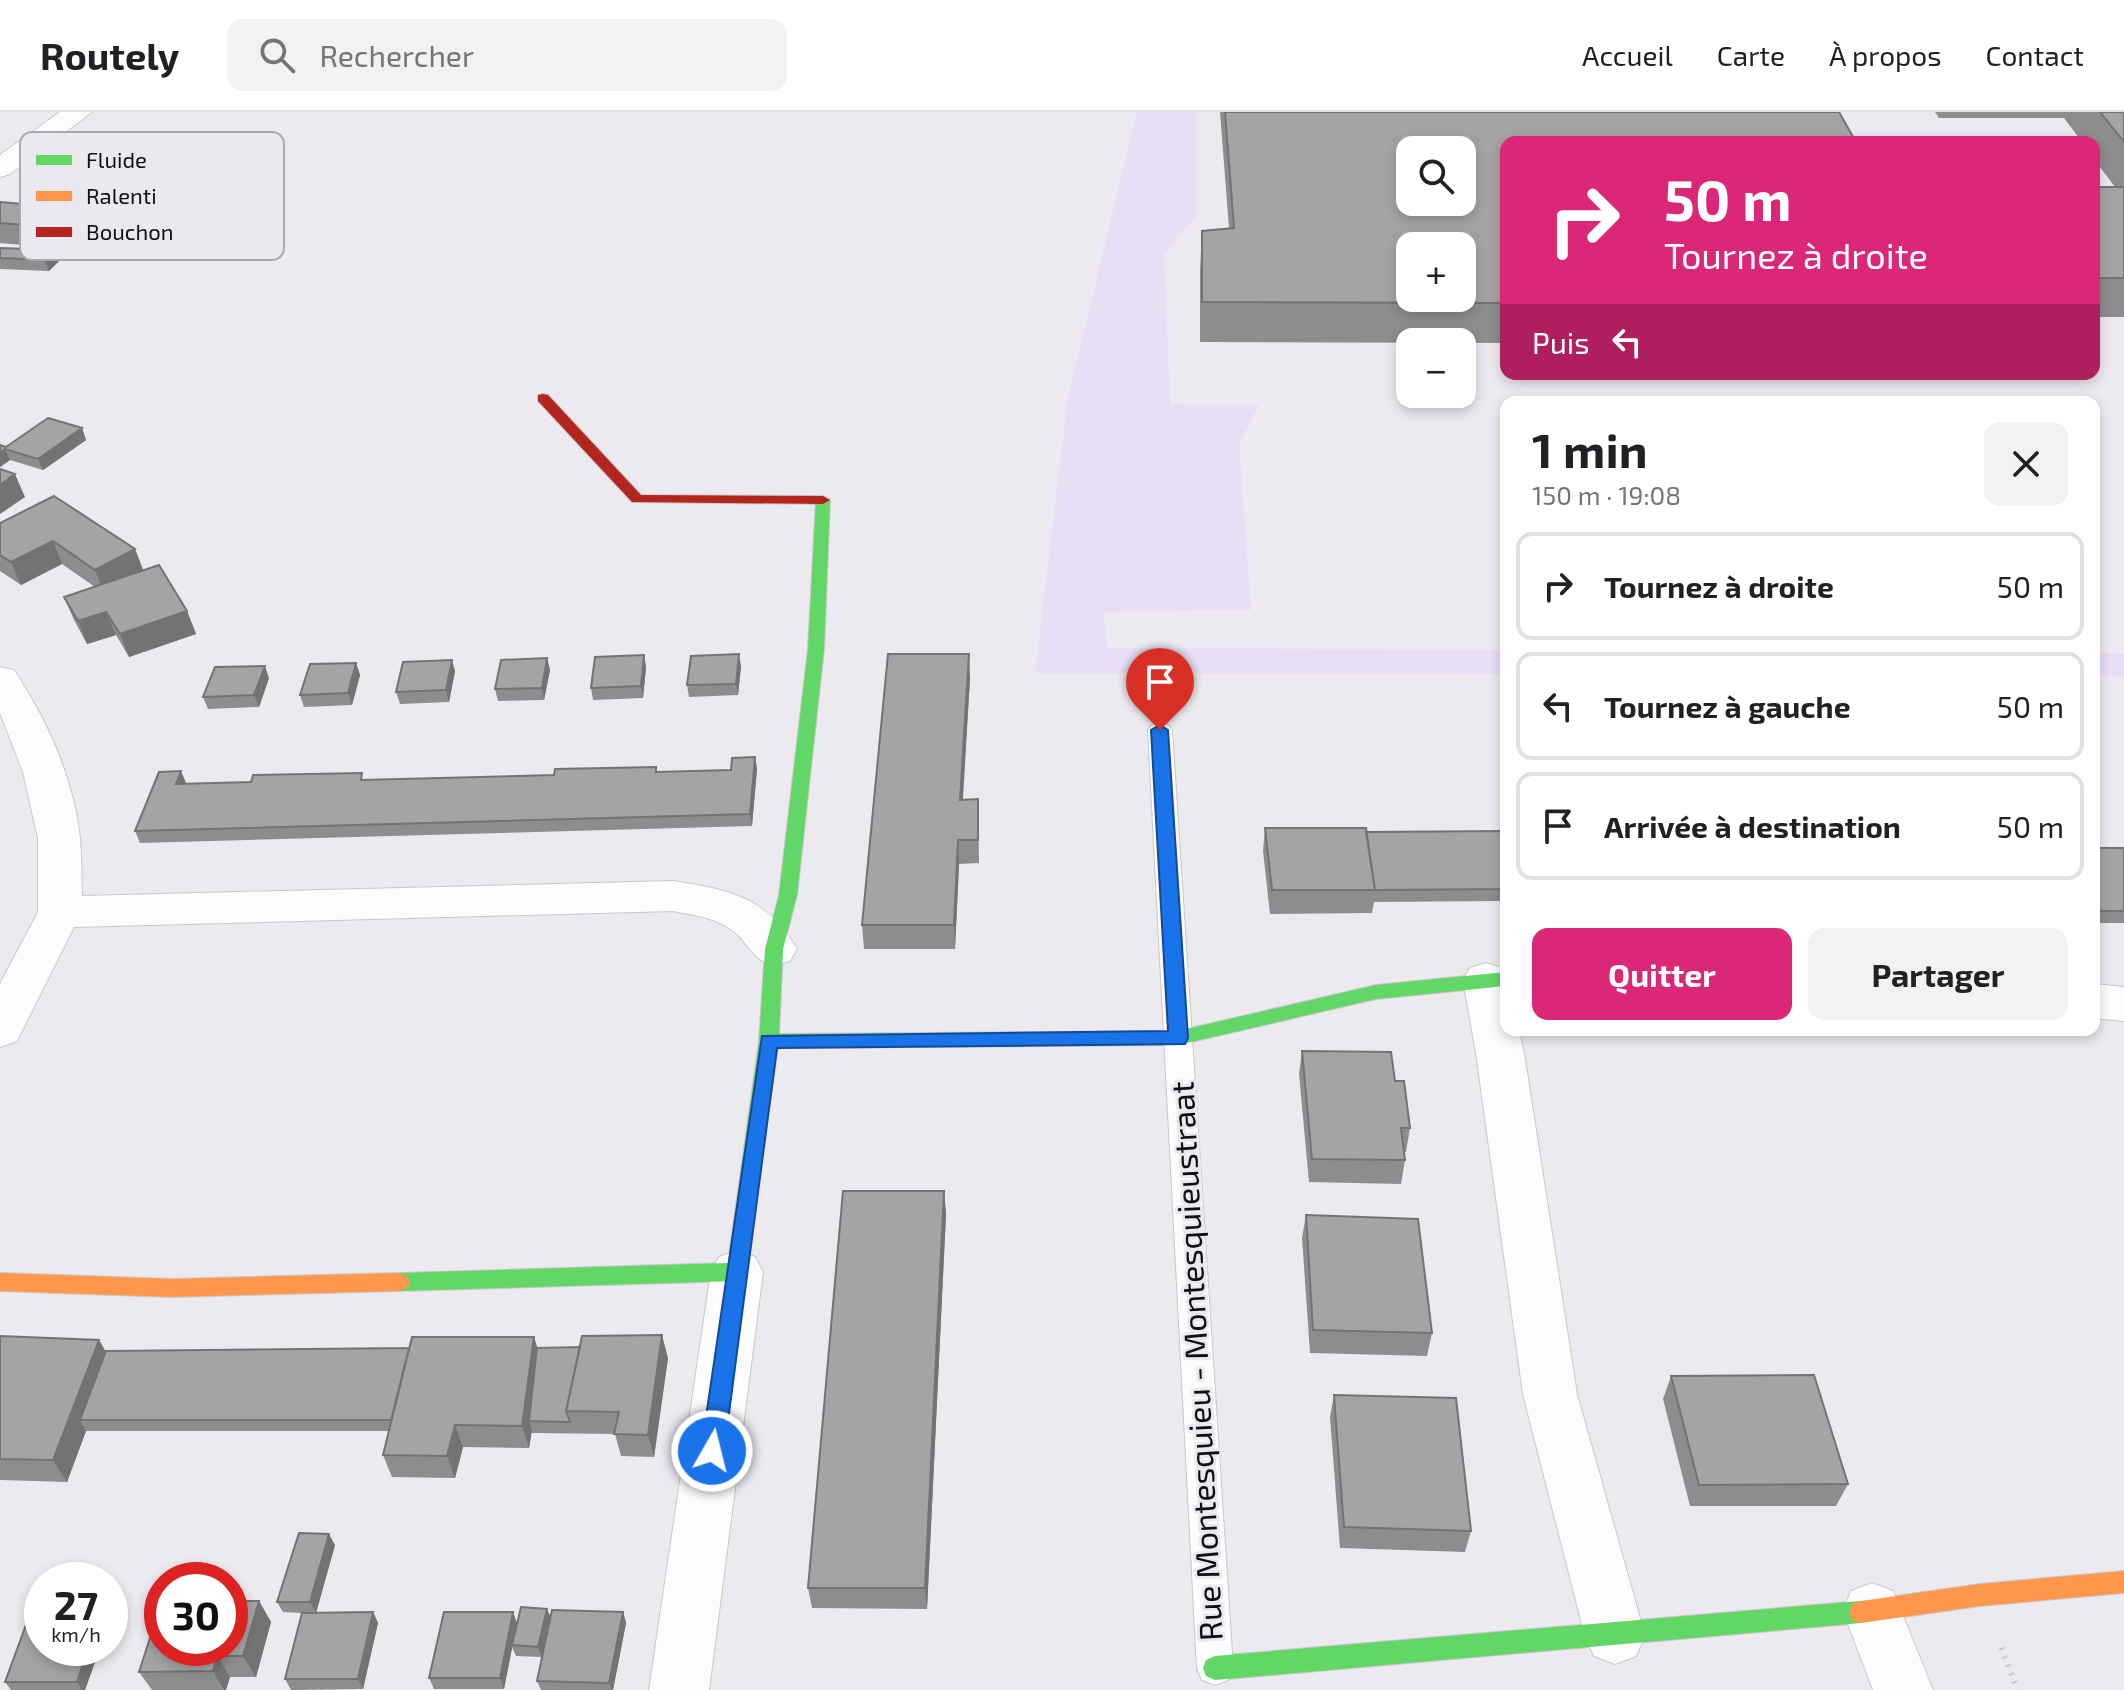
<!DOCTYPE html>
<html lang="fr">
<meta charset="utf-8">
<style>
:root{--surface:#fff;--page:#f2f2f2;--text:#202124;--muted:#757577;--line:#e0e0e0;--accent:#db2777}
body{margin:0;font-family:"Exo 2",sans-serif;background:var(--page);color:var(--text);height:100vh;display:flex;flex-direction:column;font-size:30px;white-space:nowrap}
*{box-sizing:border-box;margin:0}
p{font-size:26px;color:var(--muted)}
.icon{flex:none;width:44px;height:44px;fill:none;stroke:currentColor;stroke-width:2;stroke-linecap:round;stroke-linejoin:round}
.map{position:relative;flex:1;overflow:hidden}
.panel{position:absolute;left:1500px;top:284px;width:600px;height:640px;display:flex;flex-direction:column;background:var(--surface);border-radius:16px;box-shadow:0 4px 12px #0003}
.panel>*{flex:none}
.banner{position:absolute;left:1500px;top:24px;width:600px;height:244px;border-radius:16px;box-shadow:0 4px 12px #0003;background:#db2777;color:#fff;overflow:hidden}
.tools{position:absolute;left:1396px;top:24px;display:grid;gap:16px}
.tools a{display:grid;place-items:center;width:80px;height:80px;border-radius:16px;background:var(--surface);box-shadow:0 4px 12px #0003;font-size:40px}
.speed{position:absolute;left:24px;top:1450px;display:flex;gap:16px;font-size:40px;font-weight:700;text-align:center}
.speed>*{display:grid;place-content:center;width:104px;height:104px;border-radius:50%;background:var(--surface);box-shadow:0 4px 12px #0003;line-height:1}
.speed small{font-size:20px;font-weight:400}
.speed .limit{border:12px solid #d22;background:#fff;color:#111}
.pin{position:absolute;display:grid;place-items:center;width:68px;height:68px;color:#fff;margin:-82px -34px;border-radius:50% 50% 50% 0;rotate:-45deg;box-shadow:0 0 8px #0007}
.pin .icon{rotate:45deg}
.me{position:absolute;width:88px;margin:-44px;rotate:8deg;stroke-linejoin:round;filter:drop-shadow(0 0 6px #0008)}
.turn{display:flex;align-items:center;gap:28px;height:168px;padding:0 32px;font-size:36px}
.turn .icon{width:104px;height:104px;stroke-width:2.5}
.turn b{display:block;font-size:56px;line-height:68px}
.then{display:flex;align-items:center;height:76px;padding:0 32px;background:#0003;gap:16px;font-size:30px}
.round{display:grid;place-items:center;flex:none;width:84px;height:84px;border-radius:16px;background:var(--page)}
.overview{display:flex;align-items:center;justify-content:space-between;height:136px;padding:0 32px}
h1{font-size:48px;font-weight:700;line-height:60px}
.action{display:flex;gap:16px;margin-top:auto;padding:16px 32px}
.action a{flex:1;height:92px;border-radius:16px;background:var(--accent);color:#fff;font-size:32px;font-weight:700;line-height:92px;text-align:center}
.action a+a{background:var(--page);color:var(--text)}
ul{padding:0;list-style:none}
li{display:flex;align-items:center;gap:24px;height:108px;margin:0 16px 12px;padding:0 16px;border:4px solid var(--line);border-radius:16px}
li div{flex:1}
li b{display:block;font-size:30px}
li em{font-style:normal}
header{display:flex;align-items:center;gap:48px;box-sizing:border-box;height:112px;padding:0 40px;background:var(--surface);border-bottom:2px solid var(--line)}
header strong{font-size:38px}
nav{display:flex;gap:44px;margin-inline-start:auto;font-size:28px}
.search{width:560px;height:72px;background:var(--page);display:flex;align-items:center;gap:20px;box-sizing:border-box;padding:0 28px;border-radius:16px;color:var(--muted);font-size:30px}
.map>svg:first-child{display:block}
.green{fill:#e8def6}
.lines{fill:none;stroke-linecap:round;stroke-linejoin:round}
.lane-casing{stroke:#c9c8cb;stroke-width:2}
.street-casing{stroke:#c9c8cb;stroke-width:2}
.fast-casing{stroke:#c9c8cb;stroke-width:2}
.slow-casing{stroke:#c9c8cb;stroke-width:2}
.jam-casing{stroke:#c9c8cb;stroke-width:2}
.path{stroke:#c9c9ca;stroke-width:6;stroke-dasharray:2 7;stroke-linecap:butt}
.lane{fill:#fcfcfc;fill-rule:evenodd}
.street{fill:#fcfcfc;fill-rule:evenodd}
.fast{fill:#63d668;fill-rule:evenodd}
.slow{fill:#ff974d;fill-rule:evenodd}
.jam{fill:#b3261e;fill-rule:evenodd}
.wall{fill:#8d8d8f}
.shaded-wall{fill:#737374}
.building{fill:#a4a4a6;stroke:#737374;stroke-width:2;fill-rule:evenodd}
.route{fill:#1a73e8;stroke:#114b97;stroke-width:2}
.labels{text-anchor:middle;stroke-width:6;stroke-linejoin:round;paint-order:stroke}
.near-street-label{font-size:32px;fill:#100f11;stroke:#ebe9ef}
.key{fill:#ebe9ef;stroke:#a9a8ac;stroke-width:2}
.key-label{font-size:22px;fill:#100f11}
</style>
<header>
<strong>Routely</strong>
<div class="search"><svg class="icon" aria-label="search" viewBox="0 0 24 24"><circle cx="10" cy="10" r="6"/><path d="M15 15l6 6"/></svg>Rechercher</div>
<nav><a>Accueil</a><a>Carte</a><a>À propos</a><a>Contact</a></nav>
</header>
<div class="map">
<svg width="2124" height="1578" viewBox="0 0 2124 1578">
<rect width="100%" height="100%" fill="#eceaee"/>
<!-- green -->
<path class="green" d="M1137,0H1196V104L1164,143L1170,292L1259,293L1239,332L1251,498L1104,500L1107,536L1506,538V562L1035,561L1068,285Z
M2094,541H2124V564H2094Z"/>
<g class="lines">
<defs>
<path id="lane" d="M1160,610L1168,613L1172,618L1233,1556L1228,1568L1215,1573L1202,1568L1197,1556L1148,618L1152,613Z"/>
<path id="street" d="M60,0H92L10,62L0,65V43Z
M0,555L14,558C47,608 74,667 80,727C82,746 81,765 82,784L673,769C729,778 766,784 797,837L790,849C752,860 755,833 729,816C712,805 692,803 673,799L74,815L17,929L0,935V872L38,800V726L23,660L0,601Z
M1486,851L1502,856L1506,863V918H1519L1524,941L1577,1282L1645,1524L1636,1544L1615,1552L1594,1544L1585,1524L1523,1282L1476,941L1463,868L1470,856Z
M2094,872L2124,875V909L2094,906Z
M737,1138L755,1145L763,1160L709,1578H649L711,1160L719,1145Z
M1872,1471L1893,1479L1933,1578H1873L1843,1499L1851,1479Z"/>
<path id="fast" d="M823,384L830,388L824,537L797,783L783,837L779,922L1178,919L1376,873L1506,860V874L1376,887L1178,933L778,936L744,1166L737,1169L399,1179L391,1176L388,1170L391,1164L399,1161L728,1151L759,929L765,837L779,783L808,537L816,388Z
M1861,1489L1870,1492L1873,1500L1870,1508L1861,1511L1215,1568L1206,1564L1203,1556L1206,1548L1215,1544Z"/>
<path id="slow" d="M0,1161L173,1167L399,1161L407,1164L410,1170L407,1176L399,1179L173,1185L0,1179Z
M2124,1459V1481L1980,1494L1861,1511L1852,1508L1849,1500L1852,1492L1861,1489L1980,1472Z"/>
<path id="jam" d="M543,282L548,283L641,383L823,384L830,388L823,392L632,390L538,289V283Z"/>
</defs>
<!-- lane casing -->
<use href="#lane" class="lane-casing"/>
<!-- street casing -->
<use href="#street" class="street-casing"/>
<!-- fast casing -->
<use href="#fast" class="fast-casing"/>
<!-- slow casing -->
<use href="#slow" class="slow-casing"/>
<!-- jam casing -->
<use href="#jam" class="jam-casing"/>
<!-- path -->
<path class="path" d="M2001,1536L2018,1578"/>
<!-- lane -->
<use href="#lane" class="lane"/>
<!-- street -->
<use href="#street" class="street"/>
<!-- fast -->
<use href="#fast" class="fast"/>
<!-- slow -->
<use href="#slow" class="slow"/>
<!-- jam -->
<use href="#jam" class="jam"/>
</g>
<!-- wall -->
<path class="wall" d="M1220,0H1839L1506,30V231L1200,230V158L1202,119L1229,116Z
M1935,0H2124V205H2094V75H2115L2094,47V30H2082L2064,6H1939Z
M116,47L123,67L92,100L72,99L78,117L59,136L0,131V90L49,94L43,79L28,78L21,57Z
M175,113L212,115L186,142L129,137L126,126Z
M0,136L55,138L59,149L49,159L0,157Z
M82,316L86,328L43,358L10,348L0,355L6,335Z
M0,411L135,437L143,459L187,499L196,522L129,545L116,523L87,532L74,508L64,485L95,475L62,452L21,473L0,459Z
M644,543L646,555L643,586L593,588L591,576Z
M547,546L550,558L544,588L498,589L495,577Z
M356,551L360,563L352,593L304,595L300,583Z
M741,554L738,583L689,585L687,573Z
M455,559L449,590L400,592L396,580Z
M269,566L259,595L208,597L203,585Z
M970,566L963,688L978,687L979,751L959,752L955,837H864L862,813Z
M755,645L757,657L752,714L140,731L135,719L186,671V672L554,663L656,655L657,660L731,658Z
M1265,716L1366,720L1506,719V789L1374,790L1372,801L1270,802L1263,739Z
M2094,736H2124V811H2094Z
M1302,939L1395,969L1410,1016L1406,1040H1404L1405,1048L1401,1072L1309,1070L1299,962Z
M944,1079L946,1102L927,1497L812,1496L808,1476Z
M1306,1103L1432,1221L1427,1244L1310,1241L1302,1126Z
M0,1224L106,1239L537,1236L668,1246L654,1345L621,1344L615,1322L532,1321V1318L529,1336L463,1335L455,1366L392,1365L383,1343L389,1319H86L67,1370L0,1368Z
M1671,1264L1848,1372L1836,1394H1690L1663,1287Z
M1334,1283L1471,1419L1465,1440L1340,1436L1330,1305Z
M335,1433L316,1501L373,1500L378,1511L363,1577L291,1578L285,1567L302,1501L283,1500L277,1490Z
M259,1489L271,1510L256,1565H230L226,1578H152L139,1560Z
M547,1497L551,1506L623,1500L626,1511L613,1578H541L537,1569L542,1545L516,1544L512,1535L504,1577H434L429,1566Z
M100,1536L85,1578H11L5,1570Z"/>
<!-- shaded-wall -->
<path class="shaded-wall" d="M116,47L123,67L92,100L85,79Z
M71,96L78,117L59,136L51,115Z
M209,104L212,115L186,142L183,131Z
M55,138L59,149L49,159L45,148Z
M82,316L86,328L43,358L38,347Z
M5,337L10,348L0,355V341Z
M15,362L25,385L0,402V373Z
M53,429L62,452L21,473L11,450Z
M135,437L144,460L104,481L95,458Z
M187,499L196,522L129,545L120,522Z
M106,500L116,523L87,532L78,509Z
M739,542L741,554L738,583L736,572Z
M969,542L970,566L961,711L960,688Z
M644,543L646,555L643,586L641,574Z
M547,546L550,558L544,588L542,576Z
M452,548L455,559L449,590L446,578Z
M356,551L360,563L352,593L348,581Z
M265,554L269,566L259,595L254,583Z
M755,645L757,657L752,714L750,702Z
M181,659L186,671L180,684L176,672Z
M958,728L959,752L955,837L954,813Z
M944,1079L946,1102L927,1497L925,1476Z
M662,1223L668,1246L654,1345L648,1323Z
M534,1225L541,1247L529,1309L532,1318L529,1336L522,1314Z
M99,1228L112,1250L80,1308L86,1319L67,1370L53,1348Z
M455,1313L463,1335L455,1366L447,1344Z
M329,1422L335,1433L316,1501L310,1490Z
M259,1489L271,1510L256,1565L243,1544Z
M547,1497L551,1507L542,1545L538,1535Z
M373,1500L378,1511L363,1577L358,1567Z
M513,1500L517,1511L504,1577L500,1566Z
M623,1500L626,1511L613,1578H612L609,1571Z
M88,1536H100L85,1578H82L77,1570Z
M217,1544L230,1565L226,1578H224L213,1559Z"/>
<!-- building -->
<path class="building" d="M1225,0H1839L1856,30H1506V191L1202,190V119L1234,116ZM1410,38H1462V90H1410ZM1410,134H1462V186H1410Z
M2100,0H2124V30Z
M2094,75H2124V166H2094Z
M0,90L71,96L51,115L0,111Z
M0,136L55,138L45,148L0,146Z
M48,306L82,316L38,347L5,337L0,341V333L6,335Z
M0,357L15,362L0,373Z
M54,384L135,437L95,458L53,429L11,450L0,443V411Z
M159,453L187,499L120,522L106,500L78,509L64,485Z
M739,542L736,572L687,573L691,544Z
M888,542H969L960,688L978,687V728H958L954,813H862Z
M644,543L641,574L591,576L595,545Z
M547,546L542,576L495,577L501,548Z
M452,548L446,578L396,580L403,550Z
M356,551L348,581L300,583L310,552Z
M265,554L254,583L203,585L215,555Z
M755,645L750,702L135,719L159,660L181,659L176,672L251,670L253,663L362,661L361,668L554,663L555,657L656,655V660L731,658L732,646Z
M1265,716H1366L1375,778H1272Z
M1506,719V777L1375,778L1366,720Z
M2094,736H2124V799H2094Z
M1302,939L1391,940L1395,969H1404L1410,1016H1401L1405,1048L1312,1047Z
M843,1079H944L925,1476H808Z
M1306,1103L1418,1107L1432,1221L1313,1218Z
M662,1223L648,1323L614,1322L619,1300L566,1299L582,1224Z
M0,1224L99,1228L53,1348L0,1347Z
M412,1225H534L522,1314L455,1313L447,1344L383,1343Z
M580,1235L566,1299L570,1310L529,1309L537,1236Z
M409,1236L391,1308H80L106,1239Z
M1814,1263L1848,1372L1699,1373L1671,1264Z
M1334,1283L1456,1286L1471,1419L1344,1415Z
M299,1421L329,1422L310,1490H277Z
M162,1489V1536H230V1489H259L243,1544H217L213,1559L139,1560Z
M521,1495L547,1497L538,1535L512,1533Z
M552,1498L623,1500L609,1571L537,1569Z
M373,1500L358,1567H285L302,1501Z
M444,1500H513L500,1566H429Z
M30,1502H42V1536H88L77,1570H5Z"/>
<!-- route -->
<path class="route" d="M1160,613L1168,618L1188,926L1185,932L777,936L724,1339L720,1347L712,1350L704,1347L701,1339L762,924L1168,919L1151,618Z"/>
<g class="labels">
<!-- near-street labels -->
<g class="near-street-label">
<text transform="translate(1197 1249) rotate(-93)" y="11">Rue Montesquieu - Montesquieustraat</text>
</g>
</g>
<!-- legend -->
<rect x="20" y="20" width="264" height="128" rx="12" class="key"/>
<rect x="36" y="43" width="36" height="10" fill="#63d668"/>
<rect x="36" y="79" width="36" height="10" fill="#ff974d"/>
<rect x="36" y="115" width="36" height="10" fill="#b3261e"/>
<g class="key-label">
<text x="86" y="56">Fluide</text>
<text x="86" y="92">Ralenti</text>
<text x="86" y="128">Bouchon</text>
</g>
</svg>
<div class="tools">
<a><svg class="icon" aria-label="search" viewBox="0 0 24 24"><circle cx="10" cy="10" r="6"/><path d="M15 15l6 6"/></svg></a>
<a>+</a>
<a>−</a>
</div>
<div class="speed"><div>27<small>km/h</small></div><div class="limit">30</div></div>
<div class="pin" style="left:1160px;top:618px;background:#d93025"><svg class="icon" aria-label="arrive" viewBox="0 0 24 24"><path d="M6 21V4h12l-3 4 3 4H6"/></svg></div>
<svg class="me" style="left:712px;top:1339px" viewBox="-20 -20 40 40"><circle r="17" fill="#1a73e8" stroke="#fff" stroke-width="3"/><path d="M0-11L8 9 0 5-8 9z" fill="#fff"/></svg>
<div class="banner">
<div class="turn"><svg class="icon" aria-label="right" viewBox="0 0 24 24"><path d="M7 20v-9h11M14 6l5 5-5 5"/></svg><div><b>50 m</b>Tournez à droite</div></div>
<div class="then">Puis<svg class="icon" aria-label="left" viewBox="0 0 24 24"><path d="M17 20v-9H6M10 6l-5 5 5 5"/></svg></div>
</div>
<section class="panel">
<div class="overview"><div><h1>1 min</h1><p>150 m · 19:08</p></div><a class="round"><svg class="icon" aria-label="close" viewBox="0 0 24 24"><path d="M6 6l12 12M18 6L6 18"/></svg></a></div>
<ul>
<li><svg class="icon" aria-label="right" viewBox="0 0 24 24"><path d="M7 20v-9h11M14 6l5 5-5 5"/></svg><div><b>Tournez à droite</b></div><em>50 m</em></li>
<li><svg class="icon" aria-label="left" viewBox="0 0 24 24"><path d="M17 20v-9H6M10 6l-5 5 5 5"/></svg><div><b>Tournez à gauche</b></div><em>50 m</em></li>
<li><svg class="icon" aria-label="arrive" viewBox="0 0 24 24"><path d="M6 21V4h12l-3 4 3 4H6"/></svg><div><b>Arrivée à destination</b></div><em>50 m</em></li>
</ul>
<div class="action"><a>Quitter</a><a>Partager</a></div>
</section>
</div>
